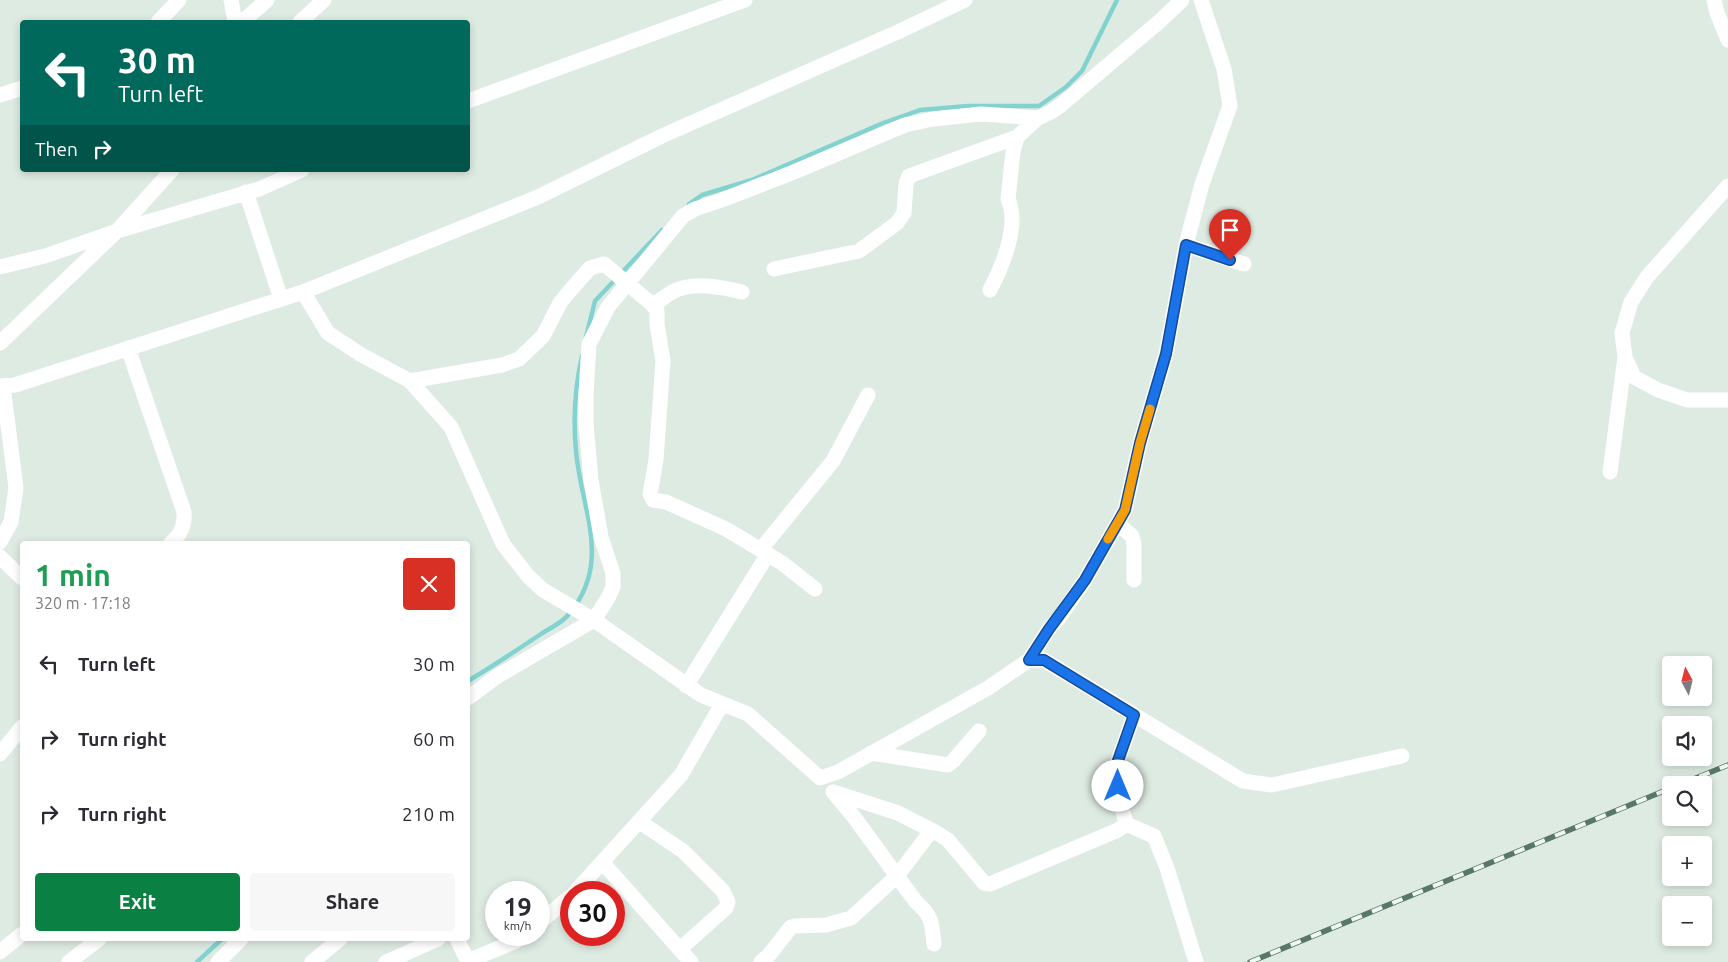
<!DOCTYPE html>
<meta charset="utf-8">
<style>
:root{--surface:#fff;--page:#f7f7f7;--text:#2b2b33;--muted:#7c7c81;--accent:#0b8043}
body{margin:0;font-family:Ubuntu,sans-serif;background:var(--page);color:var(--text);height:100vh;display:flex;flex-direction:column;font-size:19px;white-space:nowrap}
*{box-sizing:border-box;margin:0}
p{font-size:16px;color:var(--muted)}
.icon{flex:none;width:28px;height:28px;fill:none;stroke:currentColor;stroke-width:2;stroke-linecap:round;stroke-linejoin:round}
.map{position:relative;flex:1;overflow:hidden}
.details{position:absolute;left:20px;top:541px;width:450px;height:400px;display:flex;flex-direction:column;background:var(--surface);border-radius:5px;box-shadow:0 2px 8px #0003}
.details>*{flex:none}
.top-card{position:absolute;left:20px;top:20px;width:450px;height:152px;border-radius:5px;box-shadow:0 2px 8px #0003;background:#00695c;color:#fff;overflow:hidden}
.needle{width:32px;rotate:353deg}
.tools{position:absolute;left:1662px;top:656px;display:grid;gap:10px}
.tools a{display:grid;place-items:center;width:50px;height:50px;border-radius:5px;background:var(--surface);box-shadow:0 2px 8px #0003;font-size:25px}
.speed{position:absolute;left:485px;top:881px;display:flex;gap:10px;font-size:25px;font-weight:700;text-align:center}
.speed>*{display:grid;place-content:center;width:65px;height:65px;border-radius:50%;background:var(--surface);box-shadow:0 2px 8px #0003;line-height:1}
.speed small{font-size:12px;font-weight:400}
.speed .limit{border:8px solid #d22;background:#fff;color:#111}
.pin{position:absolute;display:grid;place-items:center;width:42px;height:42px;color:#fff;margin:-51px -21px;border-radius:50% 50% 50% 0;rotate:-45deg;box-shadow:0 0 5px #0007}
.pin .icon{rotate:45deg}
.me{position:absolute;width:55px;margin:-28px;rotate:0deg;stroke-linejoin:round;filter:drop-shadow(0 0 4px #0008)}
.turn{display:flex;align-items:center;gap:18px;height:105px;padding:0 15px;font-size:22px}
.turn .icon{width:65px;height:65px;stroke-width:2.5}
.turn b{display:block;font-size:35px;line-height:42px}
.then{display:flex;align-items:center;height:48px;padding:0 15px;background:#0003;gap:10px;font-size:19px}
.round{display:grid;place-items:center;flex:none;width:52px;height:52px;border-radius:5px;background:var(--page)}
.overview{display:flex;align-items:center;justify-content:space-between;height:85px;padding:0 15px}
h1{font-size:30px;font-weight:700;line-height:38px;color:#1e9e55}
.action{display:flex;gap:10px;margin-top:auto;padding:10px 15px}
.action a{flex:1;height:58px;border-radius:5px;background:var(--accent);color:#fff;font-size:20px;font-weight:700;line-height:58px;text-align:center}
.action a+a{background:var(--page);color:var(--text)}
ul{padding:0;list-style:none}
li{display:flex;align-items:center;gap:15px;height:75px;padding:0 15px}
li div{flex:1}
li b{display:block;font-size:19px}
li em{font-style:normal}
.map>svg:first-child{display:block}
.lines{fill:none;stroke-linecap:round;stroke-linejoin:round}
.stream{stroke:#82d3cf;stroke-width:4.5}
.minor{stroke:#fff;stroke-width:15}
.rail-casing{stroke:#597768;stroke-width:5.5}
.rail{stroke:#eef7f1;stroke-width:4;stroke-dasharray:11;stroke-linecap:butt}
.route-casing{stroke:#114b97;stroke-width:12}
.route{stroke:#1a73e8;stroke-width:9}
.slow{stroke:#f59e0b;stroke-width:9}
</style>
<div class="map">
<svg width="1728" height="962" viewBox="0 0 1728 962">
<rect width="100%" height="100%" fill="#deebe2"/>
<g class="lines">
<!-- stream -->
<path class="stream" d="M689,204L702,195L752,180L883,123L920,110L968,106H1039L1066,87L1082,71L1117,0
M586,337L595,301L662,230
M468,681C493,666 517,650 541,634C550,628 562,623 569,614C613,561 581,510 576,451C573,420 575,387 582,356
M197,962L222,939"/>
<!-- minor -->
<path class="minor" d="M231,0L235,22
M1714,0L1717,13L1728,40
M158,22L179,0
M242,22L267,0
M300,22L324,0
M0,95L22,88
M468,101L745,0
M1728,186L1647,277L1631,302L1622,333L1625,357L1634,377L1658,390L1687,400H1728
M246,192L281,299
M1186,245L1244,264
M0,267L45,256L117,231L172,170
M774,269L859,251L897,223L904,213L906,184L909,176L1017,137
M990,290C1002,267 1020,225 1008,199L1013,152L1017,137L1038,118
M303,292L328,333L360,354L410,381L451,427L503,544L528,576L543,590L594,620L701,695L748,714L820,778L838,772L988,688L1029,660H1044L1243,781L1272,785L1402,756
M653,305C659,301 666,296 672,292C693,281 721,287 742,292
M0,343L117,231L259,189L302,170
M128,348L184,512C185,526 181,534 170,544
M410,381L502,365L519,359L543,336L560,303L567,294L590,268L604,264L653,305L657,311V324L663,361L656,460L650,494L653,500L666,502L726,529L782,563L815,589
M0,386L15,385L303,292L538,197L664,135L900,31L965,0
M1610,472L1625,357
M1118,524L1132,536L1134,544V580
M0,542L11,522L16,488L3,386
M761,549L833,461L868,395
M0,557L22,578
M1029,660L1049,629L1059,618L1085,580L1125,510L1140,443L1166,354L1186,245L1202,184L1230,106L1224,69L1201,0
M686,686L768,554
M468,698L496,677L594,620L608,598L613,587V573L601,537L591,480L586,424V394L589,344L608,307L683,216L695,209L722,200L794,172L905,125L933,119L981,114L1038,118L1051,112L1061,105L1160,21L1182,0
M871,753L948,765L953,761L979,731
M0,754L22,727
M833,792L898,813L937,833L948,840L984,883L990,884L1118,830L1126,824L1114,772L1134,715
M833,792L854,817L916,902C932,915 932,924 934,944
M640,822L683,851L723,891L728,902L726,908L680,949
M1126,824L1154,836L1167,868L1196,962
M603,863L691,962
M575,892L681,775L722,704
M539,923L571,896
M457,939L468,962
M0,952L22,934
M468,961L516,941L524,935
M69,962L99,939
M218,962L241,939
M312,962L340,939
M386,962L438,939
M761,962L769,955L791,927L795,926L826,925L851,918L897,876L932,830"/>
<defs>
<path id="rail" d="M1679,785L1728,765
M1250,962L1671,788"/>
</defs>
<!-- rail casing -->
<use href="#rail" class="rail-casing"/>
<!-- rail -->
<use href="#rail" class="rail"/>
</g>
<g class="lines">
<defs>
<path id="route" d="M1118,786L1114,772L1134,715L1044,660H1029L1049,629L1085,580L1125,510L1140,443L1166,354L1186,245L1230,260"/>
</defs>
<!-- route casing -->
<use href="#route" class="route-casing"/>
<!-- route -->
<use href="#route" class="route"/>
<!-- slow -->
<path class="slow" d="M1108,539L1125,510L1140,443L1150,409"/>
</g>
</svg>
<div class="tools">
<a><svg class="needle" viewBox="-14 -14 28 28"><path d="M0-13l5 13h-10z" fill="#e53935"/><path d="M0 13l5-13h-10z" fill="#7c7c81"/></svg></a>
<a><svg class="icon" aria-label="sound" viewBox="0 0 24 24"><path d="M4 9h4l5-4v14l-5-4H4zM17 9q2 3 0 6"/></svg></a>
<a><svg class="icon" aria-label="search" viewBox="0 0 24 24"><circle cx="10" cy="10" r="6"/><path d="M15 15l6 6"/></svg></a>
<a>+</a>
<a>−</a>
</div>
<div class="speed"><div>19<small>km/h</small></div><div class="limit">30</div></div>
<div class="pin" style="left:1230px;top:260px;background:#d93025"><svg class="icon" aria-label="arrive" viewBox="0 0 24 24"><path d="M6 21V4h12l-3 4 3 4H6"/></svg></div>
<svg class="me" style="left:1118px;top:786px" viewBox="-20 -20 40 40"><circle r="19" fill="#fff"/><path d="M0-13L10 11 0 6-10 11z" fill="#1a73e8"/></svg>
<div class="top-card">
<div class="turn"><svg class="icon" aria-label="left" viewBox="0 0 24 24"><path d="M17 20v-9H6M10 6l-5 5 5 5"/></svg><div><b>30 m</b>Turn left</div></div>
<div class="then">Then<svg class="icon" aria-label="right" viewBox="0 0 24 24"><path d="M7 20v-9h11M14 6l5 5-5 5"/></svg></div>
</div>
<section class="details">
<div class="overview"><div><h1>1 min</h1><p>320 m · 17:18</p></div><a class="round" style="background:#d93025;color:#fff"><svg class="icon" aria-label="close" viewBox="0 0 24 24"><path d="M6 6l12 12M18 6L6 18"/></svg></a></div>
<ul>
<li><svg class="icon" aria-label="left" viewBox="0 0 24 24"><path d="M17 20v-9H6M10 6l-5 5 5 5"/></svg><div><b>Turn left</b></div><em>30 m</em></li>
<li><svg class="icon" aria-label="right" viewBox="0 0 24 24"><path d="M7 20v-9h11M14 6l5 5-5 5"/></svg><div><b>Turn right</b></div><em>60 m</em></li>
<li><svg class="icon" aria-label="right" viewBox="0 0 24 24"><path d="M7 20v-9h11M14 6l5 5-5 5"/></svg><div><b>Turn right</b></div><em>210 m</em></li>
</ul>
<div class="action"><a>Exit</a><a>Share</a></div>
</section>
</div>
